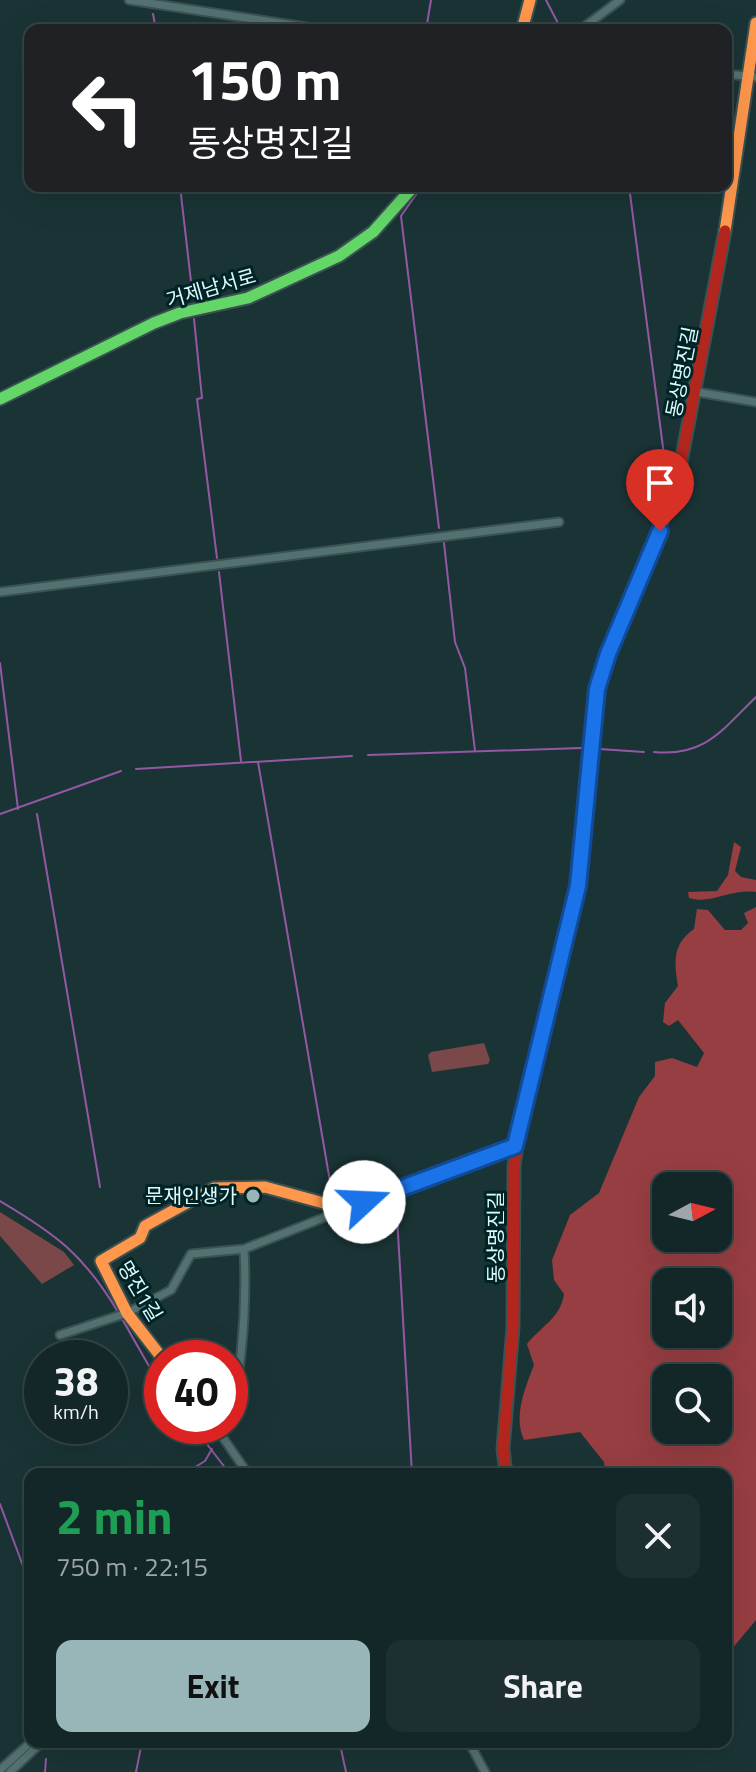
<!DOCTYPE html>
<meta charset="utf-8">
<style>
:root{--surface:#142728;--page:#1d2f30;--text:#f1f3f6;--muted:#9da5a8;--line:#334445;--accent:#98b5b7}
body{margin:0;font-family:"Titillium Web","Noto Sans KR",sans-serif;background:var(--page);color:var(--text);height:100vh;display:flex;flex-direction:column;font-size:30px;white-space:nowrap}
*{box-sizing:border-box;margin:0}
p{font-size:26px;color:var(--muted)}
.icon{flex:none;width:44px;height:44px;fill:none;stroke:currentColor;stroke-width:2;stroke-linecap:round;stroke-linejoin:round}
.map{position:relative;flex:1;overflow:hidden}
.details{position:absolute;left:24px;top:1468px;width:708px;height:280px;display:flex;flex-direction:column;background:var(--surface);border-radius:16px;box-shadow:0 8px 32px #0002,0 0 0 2px var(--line)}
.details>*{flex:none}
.banner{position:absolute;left:24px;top:24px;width:708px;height:168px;border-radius:16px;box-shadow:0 8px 32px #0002,0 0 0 2px var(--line);background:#202124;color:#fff;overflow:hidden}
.needle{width:52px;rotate:83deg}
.buttons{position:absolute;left:652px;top:1172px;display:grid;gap:16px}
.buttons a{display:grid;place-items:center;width:80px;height:80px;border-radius:16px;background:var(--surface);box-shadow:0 8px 32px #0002,0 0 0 2px var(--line);font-size:40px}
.speed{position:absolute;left:24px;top:1340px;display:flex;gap:16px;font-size:40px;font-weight:700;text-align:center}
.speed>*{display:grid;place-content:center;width:104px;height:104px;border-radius:50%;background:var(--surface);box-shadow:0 8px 32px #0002,0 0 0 2px var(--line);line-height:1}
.speed small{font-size:20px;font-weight:400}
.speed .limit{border:12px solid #d22;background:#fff;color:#111}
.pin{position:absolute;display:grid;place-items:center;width:68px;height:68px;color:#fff;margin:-82px -34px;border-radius:50% 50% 50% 0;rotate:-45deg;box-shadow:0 0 8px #0007}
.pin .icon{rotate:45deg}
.me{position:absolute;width:88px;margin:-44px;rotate:70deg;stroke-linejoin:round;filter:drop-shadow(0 0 6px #0008)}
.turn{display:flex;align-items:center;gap:28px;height:168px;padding:0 32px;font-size:36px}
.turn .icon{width:104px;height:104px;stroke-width:2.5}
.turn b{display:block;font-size:56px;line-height:68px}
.round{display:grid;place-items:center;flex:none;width:84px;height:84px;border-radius:16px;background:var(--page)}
.headline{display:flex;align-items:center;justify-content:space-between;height:136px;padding:0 32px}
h1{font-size:48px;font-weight:700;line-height:60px;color:#1e9e55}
.primary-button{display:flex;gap:16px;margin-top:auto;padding:16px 32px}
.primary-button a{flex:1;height:92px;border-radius:16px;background:var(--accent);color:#111;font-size:32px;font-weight:700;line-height:92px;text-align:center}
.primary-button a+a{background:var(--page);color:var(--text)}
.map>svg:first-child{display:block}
.green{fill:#7a4848}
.forest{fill:#973e42;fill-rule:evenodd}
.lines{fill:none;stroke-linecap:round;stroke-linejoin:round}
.stream{stroke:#9458a3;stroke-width:2}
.street-casing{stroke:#3c5152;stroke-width:11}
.fast-casing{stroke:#3c5152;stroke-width:15}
.slow-casing{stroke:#3c5152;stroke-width:15}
.jam-casing{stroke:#3c5152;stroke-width:15}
.street{stroke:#547172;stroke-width:7}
.fast{stroke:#63d668;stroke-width:11}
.slow{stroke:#ff974d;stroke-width:11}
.jam{stroke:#b3261e;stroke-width:11}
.route-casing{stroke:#114b97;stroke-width:20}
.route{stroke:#1a73e8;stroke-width:14}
.poi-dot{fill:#98b5b7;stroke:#002426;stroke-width:3}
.labels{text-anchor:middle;stroke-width:6;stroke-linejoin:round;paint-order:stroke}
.street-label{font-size:20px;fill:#dcfbfd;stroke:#002426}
.poi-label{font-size:20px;fill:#dcfbfd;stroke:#002426;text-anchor:end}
</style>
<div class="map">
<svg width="756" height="1772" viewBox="0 0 756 1772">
<rect width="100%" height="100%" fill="#1a3436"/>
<!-- green -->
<path class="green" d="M484,1043L490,1060L488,1064L432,1072L428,1055L431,1052Z
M0,1212L64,1252L74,1265L42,1284L0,1236Z"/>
<!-- forest -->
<path class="forest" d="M734,842L741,847L735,871L741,877L756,880V892C729,889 711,905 689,898L688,892L717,891L728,875Z
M756,907V1620L726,1656V1474H605L604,1462L580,1432L524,1440C513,1416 525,1388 534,1365L527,1344C540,1327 561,1318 564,1294L554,1280L552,1260L570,1215L599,1193L639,1097L655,1076V1062L672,1058L697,1067L704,1053L678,1020L669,1026L663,1022L665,1003L678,986C674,963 672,944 694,929L697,909L708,910L725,930H741L748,923L744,913ZM666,1186H718V1238H666ZM666,1282H718V1334H666ZM666,1378H718V1430H666Z"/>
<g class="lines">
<!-- stream -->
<path class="stream" d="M546,0L561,29
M153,14L156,30
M426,30L431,0
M180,186L193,299
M422,186L401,216L439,528
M629,186L668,486
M194,319L202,398L197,399L217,558
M444,543L455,642L465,668L475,751
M219,572L241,761
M0,663L18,809
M599,749L644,752
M654,752C705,757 722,730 756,697
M368,755L581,748
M258,762L333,1199
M136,769L352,756
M0,814L121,771
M37,814L100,1187
M396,1199L412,1474
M0,1201C56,1234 84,1255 118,1312
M121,1317L162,1389
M193,1426L230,1474
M184,1474L205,1461L212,1449
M0,1504L30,1585
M344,1742L341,1749L346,1772
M45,1772L46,1759
M136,1772L142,1742"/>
<defs>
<path id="street" d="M129,0L326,30
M580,30L620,0
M726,74L756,77
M697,392L756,402
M0,592L559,522
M60,1335L127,1313L171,1290L191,1254L244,1249L338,1212
M230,1424C242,1366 247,1308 244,1249
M215,1426L248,1474
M469,1742L485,1772
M0,1770L31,1742
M10,1772L42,1742"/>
<path id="fast" d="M0,399L154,323L180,313L248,298L339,256L373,232L414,186
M535,1062L578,886L597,689L641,575"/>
<path id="slow" d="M522,30L530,0
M725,231L756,23
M162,1358L127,1313L101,1261L140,1238L145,1226L214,1188L265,1187L331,1205L338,1212L515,1146"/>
<path id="jam" d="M641,575L677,483L725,231
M506,1474L503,1449L513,1327L514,1166L522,1108L535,1062"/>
</defs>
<!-- street casing -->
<use href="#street" class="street-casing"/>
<!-- fast casing -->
<use href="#fast" class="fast-casing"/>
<!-- slow casing -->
<use href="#slow" class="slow-casing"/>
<!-- jam casing -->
<use href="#jam" class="jam-casing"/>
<!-- street -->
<use href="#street" class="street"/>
<!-- fast -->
<use href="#fast" class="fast"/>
<!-- slow -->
<use href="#slow" class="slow"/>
<!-- jam -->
<use href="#jam" class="jam"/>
</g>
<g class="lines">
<defs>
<path id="route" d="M364,1202L515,1146L578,886L597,689L608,654L660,531"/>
</defs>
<!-- route casing -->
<use href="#route" class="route-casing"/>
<!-- route -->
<use href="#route" class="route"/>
</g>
<!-- markers -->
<circle class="poi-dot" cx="253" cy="1196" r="8"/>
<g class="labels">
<!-- street labels -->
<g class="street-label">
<text transform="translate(211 288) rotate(-16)" y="7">거제남서로</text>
<text transform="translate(682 372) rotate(-79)" y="7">동상명진길</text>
<text transform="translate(496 1237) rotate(-90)" y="7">동상명진길</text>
<text transform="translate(140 1291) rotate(59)" y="7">명진1길</text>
</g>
<!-- poi labels -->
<g class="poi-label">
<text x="237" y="1203">문재인생가</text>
</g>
</g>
</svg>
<div class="buttons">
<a><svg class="needle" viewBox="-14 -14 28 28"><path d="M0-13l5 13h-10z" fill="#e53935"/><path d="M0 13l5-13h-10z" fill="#9da5a8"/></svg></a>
<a><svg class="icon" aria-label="sound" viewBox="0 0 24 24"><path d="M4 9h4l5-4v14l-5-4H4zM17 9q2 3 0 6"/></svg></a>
<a><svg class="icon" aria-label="search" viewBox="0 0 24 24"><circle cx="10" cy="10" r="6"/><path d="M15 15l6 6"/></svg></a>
</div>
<div class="speed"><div>38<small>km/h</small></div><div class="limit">40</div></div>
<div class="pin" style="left:660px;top:531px;background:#d93025"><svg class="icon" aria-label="arrive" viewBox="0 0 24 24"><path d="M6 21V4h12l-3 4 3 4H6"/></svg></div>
<svg class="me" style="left:364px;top:1202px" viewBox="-20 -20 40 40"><circle r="19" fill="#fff"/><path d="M0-13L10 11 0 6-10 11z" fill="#1a73e8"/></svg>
<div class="banner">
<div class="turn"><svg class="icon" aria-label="left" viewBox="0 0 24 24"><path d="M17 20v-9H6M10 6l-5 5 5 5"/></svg><div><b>150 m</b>동상명진길</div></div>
</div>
<section class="details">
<div class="headline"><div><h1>2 min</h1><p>750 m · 22:15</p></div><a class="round"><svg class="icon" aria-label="close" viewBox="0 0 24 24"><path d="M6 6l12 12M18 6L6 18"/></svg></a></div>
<div class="primary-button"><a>Exit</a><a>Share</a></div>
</section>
</div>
